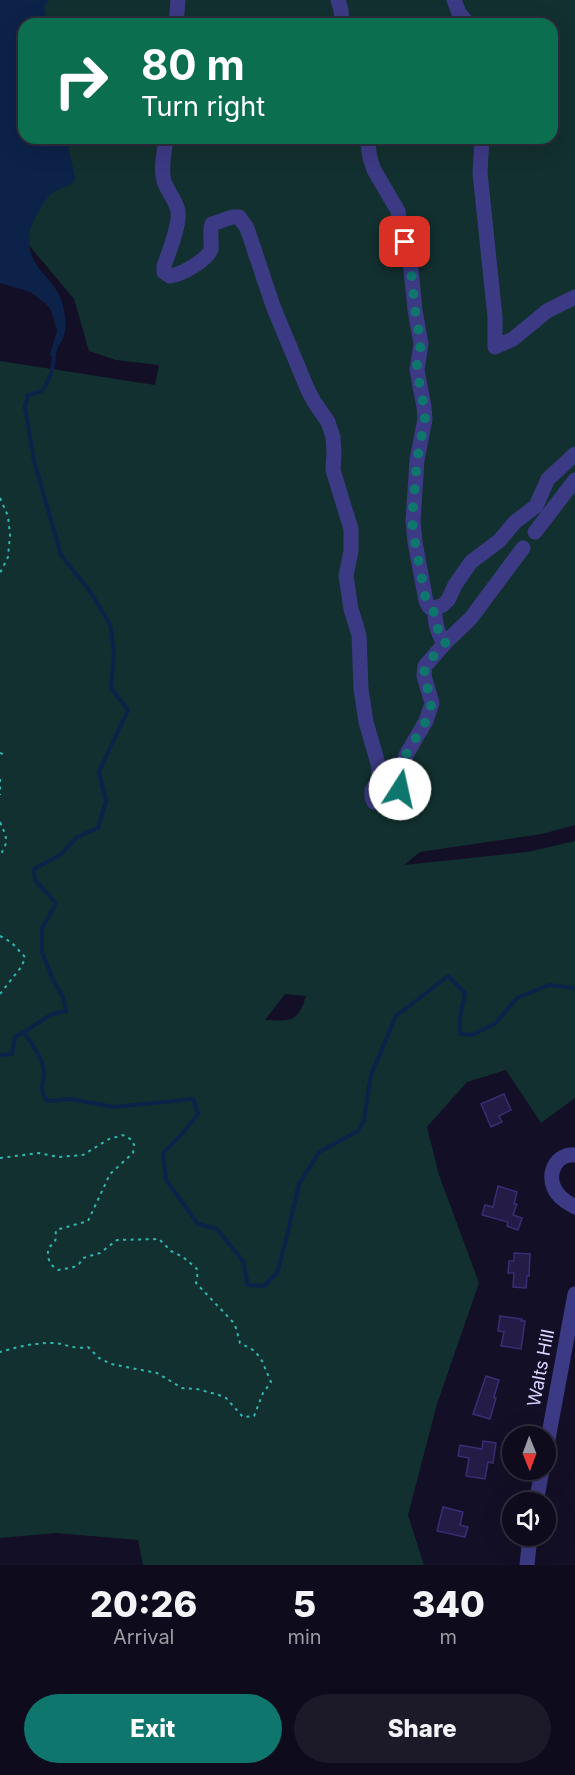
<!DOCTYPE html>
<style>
:root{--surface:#0e0b1c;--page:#1c1929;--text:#f1f3f6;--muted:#9b9ba3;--line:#2e2b3b;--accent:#0f766e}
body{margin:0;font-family:Inter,sans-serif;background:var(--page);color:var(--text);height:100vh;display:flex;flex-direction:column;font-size:22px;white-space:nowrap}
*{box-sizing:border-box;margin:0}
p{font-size:20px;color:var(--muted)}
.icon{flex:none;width:33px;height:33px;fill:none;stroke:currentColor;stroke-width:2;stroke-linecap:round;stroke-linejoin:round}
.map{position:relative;height:1565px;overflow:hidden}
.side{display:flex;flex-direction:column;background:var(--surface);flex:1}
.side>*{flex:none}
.hud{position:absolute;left:18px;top:18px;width:540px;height:126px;border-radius:18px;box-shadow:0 6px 24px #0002,0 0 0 2px var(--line);background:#0b6e4f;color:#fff;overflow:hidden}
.needle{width:39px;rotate:179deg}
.tools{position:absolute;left:502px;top:1426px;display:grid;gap:12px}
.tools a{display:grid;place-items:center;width:54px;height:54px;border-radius:50%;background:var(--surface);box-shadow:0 6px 24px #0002,0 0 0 2px var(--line);font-size:30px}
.pin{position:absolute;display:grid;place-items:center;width:51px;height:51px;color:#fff;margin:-26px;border-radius:12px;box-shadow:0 3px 9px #0006}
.me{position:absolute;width:66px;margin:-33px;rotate:10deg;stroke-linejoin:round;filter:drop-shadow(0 0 4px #0008)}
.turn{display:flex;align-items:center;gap:21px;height:126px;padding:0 24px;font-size:27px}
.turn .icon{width:78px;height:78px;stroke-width:2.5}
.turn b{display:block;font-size:42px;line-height:51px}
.eta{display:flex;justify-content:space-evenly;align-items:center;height:102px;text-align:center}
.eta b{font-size:36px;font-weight:800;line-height:42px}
.button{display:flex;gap:12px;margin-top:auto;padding:12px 24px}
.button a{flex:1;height:69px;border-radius:36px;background:var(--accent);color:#fff;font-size:24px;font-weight:800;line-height:69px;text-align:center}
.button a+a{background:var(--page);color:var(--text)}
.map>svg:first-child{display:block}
.green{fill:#12302f;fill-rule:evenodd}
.water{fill:#0c2248}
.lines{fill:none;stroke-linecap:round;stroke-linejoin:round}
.stream{stroke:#0c2248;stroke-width:4}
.building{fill:#241b47;stroke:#3b2d73;stroke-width:1.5}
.path{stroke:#2fb8b0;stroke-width:2;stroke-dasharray:3 4.5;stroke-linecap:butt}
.minor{stroke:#3d3a85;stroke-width:15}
.route{stroke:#0f766e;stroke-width:10;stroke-dasharray:0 18}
.labels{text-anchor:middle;stroke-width:4.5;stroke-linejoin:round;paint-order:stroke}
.street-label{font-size:18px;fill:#d9d4ff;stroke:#130f26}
</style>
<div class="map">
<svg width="575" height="1565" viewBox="0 0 575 1565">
<rect width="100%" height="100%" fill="#130f26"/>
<!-- green -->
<path class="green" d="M31,0H575V825L542,834L420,852L404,865L527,852L575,841V1098L541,1123L506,1070L467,1082L427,1127L439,1175L479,1283L437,1404L408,1515L424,1565H143L138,1540L56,1533L0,1538V361L155,385L159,365L116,360L89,351L74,299L17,231L29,138H552V24H28ZM285,994L306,996C298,1023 290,1021 265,1020Z"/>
<!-- water -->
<path class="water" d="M0,0H49L44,6L47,24H24V138H66L75,177L72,184C66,187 57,189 51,194C45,199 32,222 30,230C29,235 29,248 31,253C36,271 55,282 61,299C65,310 67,325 64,336C62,342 58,346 56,352L49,357L57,331L51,310L45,303L30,292L0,283Z"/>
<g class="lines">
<!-- stream -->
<path class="stream" d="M54,348C54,368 52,375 42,391L28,395L25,407L34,461L61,555L89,590L110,624L114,653L111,688L128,710L99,772L106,801L98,828L77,837L60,855L34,869L35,880L56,903L42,929V952L53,980L63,997L66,1011L52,1014L24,1032C31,1043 43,1058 44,1072C44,1087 38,1086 47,1101L70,1099L114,1107L193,1099L198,1114L182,1134L163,1153L166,1180L198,1224L217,1229L243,1261L248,1285L264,1286L277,1273L286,1240L299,1184L319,1152L358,1131L364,1120L371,1075L396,1016L448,976L465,993L460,1018V1034L472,1035L496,1023L517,998L549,985L575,988
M0,1055L12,1054L15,1037L24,1032"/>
</g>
<!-- building -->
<path class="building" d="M504,1094L511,1110L499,1116L502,1122L491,1127L481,1104Z
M498,1186L517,1192L514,1204H517L513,1215L522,1218L518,1230L507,1226L508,1222L482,1215L485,1205L493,1207Z
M514,1253L530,1254L529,1276H527L526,1288L513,1287L514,1273H508L509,1261H514Z
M500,1316L522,1319L521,1321H525L521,1349L501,1346L504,1332L498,1331Z
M486,1376L499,1380L494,1397L496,1398L490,1419L473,1414Z
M483,1441L496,1443L493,1463L488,1462L485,1479L466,1476L469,1458L458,1456L460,1445L482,1449Z
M443,1507L463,1512L460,1525L468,1527L465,1537L437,1531Z"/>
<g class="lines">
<!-- path -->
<path class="path" d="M0,498L8,516L10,535L8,557L0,573
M0,753L5,755
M0,779V795
M0,822C6,836 10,841 0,855
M0,936L11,942L25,957L22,966L0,994
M0,1158L39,1153L58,1157L83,1155L109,1139L123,1135L132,1140L134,1145L133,1153L110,1174L88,1221L56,1230C55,1239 58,1241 49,1247C46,1256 49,1265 58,1270L74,1267L79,1264L83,1258L100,1253L117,1240L159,1239L171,1251L183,1257L196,1268L198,1271L196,1283L232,1321L236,1328L240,1343L255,1351L262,1361L271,1382L263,1393L254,1416L243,1417L226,1398L219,1395L197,1389L182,1388L157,1373L111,1364L99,1358L88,1347C73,1350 65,1343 51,1343C33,1343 17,1347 0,1352"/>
<!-- minor -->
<path class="minor" d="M338,0L341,10L342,24
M454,0L459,13L468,24
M176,24L178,0
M166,138C165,151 160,167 164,181C167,191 176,200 178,211C180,225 169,252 164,266V272L170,276C181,275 209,259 211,249C212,240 209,232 212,224L232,217H239L247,228L273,306L307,388L313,400L328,422L333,437L334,454L333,470L351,529V551L346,576L351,609L359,635L361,689L366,722L379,767L378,781L372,790V797L374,802L387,804L398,797L406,755L426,721L432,703L424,676L425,666L446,642
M367,138L370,158L374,170L398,211L401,234L409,249L415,310L421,344L417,370L424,407L425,419L417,460L413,521L415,542L426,601L429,607L434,611
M482,138L480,173L495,317V347L513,339L547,311L575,297
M535,532L575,480
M523,548L471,618L446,642H443C437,631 434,620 435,608L443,605L448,600L455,585L471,562L499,541L515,522L536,506L548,479L575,454
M575,1207C566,1202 558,1197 554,1188C547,1172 557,1153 575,1155
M546,1450L575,1294
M536,1503L542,1470
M527,1565L530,1536"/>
</g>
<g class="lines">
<!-- route -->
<path class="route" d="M400,789L406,755L426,721L432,703L424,676L425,666L446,642H443C437,632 437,623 434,613C433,609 428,605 426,601L415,542L412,521L417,460L425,419L424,407L417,370V363L421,344L415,310L409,249L405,242"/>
</g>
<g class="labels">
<!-- street labels -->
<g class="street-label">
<text transform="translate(541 1368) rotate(-79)" y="6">Walts Hill</text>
</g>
</g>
</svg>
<div class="tools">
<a><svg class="needle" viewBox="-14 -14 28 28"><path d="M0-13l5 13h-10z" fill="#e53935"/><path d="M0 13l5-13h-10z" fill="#9b9ba3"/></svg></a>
<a><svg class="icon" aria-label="sound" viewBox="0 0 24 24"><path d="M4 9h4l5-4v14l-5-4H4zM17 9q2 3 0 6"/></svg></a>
</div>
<div class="pin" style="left:405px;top:242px;background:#d93025"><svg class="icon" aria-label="arrive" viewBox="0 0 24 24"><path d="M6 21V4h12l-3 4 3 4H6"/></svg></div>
<svg class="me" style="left:400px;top:789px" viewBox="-20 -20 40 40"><circle r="19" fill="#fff"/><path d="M0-13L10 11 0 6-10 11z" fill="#0f766e"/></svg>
<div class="hud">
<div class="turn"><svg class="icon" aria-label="right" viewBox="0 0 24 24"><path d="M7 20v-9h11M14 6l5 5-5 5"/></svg><div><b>80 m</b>Turn right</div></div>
</div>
</div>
<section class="side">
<div class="eta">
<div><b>20:26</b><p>Arrival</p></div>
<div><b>5</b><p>min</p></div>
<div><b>340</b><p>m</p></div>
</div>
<div class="button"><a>Exit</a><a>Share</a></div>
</section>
